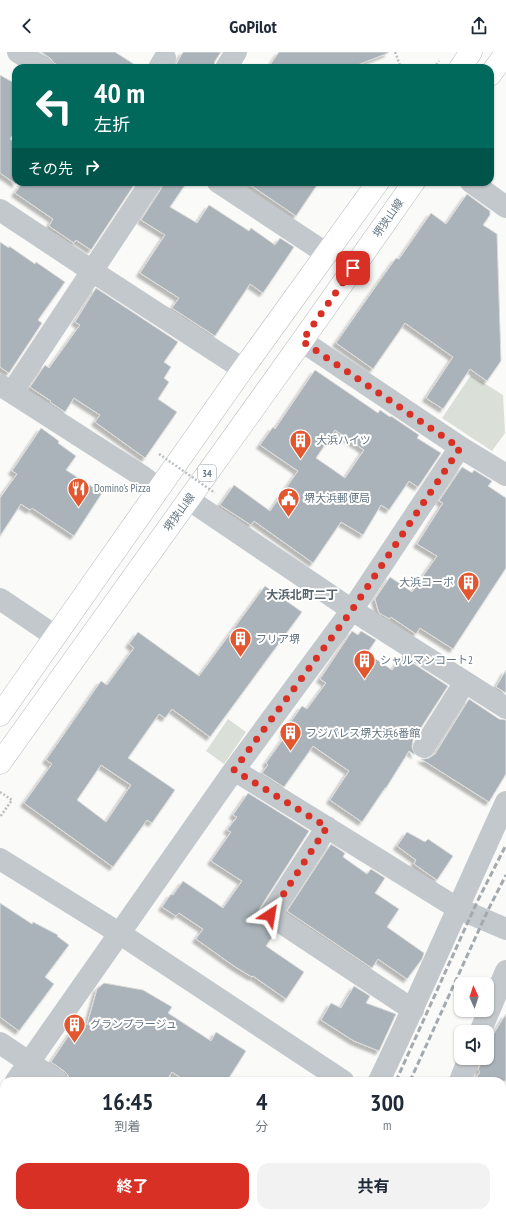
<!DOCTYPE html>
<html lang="ja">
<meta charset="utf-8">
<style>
:root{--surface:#fff;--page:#f2f2f3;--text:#1f2937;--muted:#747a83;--accent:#d93025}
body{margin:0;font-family:"PT Sans Narrow","Noto Sans JP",sans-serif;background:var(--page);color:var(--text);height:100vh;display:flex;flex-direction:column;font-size:15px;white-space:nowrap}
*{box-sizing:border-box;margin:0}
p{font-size:13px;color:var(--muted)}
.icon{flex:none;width:22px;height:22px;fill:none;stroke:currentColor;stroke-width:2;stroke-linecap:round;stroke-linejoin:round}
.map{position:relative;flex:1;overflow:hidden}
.panel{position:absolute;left:0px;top:1025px;width:506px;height:140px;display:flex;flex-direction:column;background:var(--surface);border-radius:12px 12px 0 0;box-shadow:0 1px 3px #0004}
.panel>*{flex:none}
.banner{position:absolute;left:12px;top:12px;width:482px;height:122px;border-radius:12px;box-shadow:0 1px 3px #0004;background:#00695c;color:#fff;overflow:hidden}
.needle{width:26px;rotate:357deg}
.buttons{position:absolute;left:454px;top:925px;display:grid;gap:8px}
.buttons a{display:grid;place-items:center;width:40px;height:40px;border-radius:8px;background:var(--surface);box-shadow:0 1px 3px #0004;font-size:20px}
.pin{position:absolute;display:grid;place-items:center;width:34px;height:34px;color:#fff;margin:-17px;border-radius:8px;box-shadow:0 2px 6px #0006}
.me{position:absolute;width:44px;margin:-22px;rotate:33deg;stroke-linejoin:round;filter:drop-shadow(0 0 3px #0008)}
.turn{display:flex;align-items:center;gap:14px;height:84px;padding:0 16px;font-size:18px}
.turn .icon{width:52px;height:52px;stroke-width:2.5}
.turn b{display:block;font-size:28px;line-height:34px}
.then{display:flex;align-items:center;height:38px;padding:0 16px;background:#0003;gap:8px;font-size:15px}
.eta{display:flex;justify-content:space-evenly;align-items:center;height:68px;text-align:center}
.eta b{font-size:24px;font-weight:700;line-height:28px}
.button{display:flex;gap:8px;margin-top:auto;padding:8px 16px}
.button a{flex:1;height:46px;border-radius:12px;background:var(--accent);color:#fff;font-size:16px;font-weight:700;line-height:46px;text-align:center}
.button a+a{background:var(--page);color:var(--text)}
header{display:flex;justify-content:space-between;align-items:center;height:52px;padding:0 16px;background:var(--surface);font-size:18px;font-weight:700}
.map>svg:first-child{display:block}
.green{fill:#dadfd7}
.building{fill:#aab3b9;stroke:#dcdcda;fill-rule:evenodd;filter:url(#shadow)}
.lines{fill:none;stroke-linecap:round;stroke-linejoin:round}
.major-casing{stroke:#b5babe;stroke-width:23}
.path{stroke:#bbbfc2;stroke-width:2.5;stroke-dasharray:2 2;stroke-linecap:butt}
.minor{stroke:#c3c8cc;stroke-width:22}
.major{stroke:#fff;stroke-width:22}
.rail{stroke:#a2aab0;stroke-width:3;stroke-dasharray:6 3;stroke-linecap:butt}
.path-bridge{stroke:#bbbfc2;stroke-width:2.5;stroke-dasharray:2 2;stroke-linecap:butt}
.route{stroke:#d93025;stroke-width:7;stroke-dasharray:0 12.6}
.labels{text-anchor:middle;stroke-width:4;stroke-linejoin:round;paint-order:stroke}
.shield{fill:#fff;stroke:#939fa8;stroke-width:1}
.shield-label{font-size:10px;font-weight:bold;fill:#657683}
.street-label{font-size:11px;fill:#657683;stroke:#fff}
.poi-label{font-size:11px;fill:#657683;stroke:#fff;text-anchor:start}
.neighbourhood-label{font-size:12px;font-weight:bold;fill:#57646e;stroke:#fff}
</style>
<header><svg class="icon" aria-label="back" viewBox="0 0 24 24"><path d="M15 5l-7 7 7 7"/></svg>GoPilot<svg class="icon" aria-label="share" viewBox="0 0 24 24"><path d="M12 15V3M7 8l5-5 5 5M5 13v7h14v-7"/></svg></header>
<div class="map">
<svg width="506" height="1165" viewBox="0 0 506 1165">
<defs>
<filter id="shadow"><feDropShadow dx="-3.5" dy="3.5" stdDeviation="1" flood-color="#0004"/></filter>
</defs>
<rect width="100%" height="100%" fill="#fafaf8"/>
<!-- green -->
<path class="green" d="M471,323L503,343L505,381L492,399L442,366Z
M228,667L246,680L224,712L206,699Z"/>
<!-- building -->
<path class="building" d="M41,0H115L140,16H63L54,11L50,6Z
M183,0H221L215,9L214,16H174Z
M279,0H388V1L350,16H268Z
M0,23L16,32V78L10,87L16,91V132L0,121Z
M23,130H136L91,198L76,188L74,191L49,174L53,167L15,141Z
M163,130H187L170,155L197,171L209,153L249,179L251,176L275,193L280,186L294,195L263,241L250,232L215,284L172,256L179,246L140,221L165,183L141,168L161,137Z
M246,130H319L296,164Z
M467,142L490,159V163L483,173L497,182L501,309L487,329L470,317L443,357L426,346L453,305L405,271L373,317L336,291L381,227L396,206L399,207L431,161L446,172Z
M0,190L9,196V194L35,212L36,210L65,230L38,268L42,271L9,321L0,315Z
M96,236L178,290L164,310L171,315L164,326L169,330L158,347L177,360L145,406L95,370L100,363L74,346L65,360L50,350L51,349L30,335L45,313L49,316L80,273L75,270Z
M315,318L378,361L380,358L390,365L391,364L419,383L417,386L441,401L418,435L409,429L389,458L381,453L363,483L341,470L313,511L254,469L251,473L220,453L234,433L270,459L298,419L260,393L273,375L275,377ZM335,378L364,398L345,426L316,406Z
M41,376L59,389L58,391L76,404L66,418L102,441L74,484L32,456L30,458L21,452L0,484V446L17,422L12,419Z
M462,415L472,421L474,418L492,429L488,434L506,446V516L453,597L420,576L416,582L391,565L390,567L379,561L375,547L390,525L412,540L437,504L417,492L443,451L439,449Z
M265,534L302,560L210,685L172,657L165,666L159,662L128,706L175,738L152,771L147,768L113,815L24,751L52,712L46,708L101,629L107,633L134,596L129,592L138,580L199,624ZM101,713L131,733L106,770L77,748Z
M352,579L358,583L361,579L376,588L367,601L392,618L402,604L448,634L413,688L412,695L415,703L409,699L386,736H385L362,770L330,748L349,719L313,694L284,735L262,721L268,713L266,711L286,683L283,681L302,654L307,657L326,631L320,627Z
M506,618V641L496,635Z
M469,647L499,667L506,668V722L489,750L421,707H424L429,706L435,702Z
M248,741L309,779L260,856L258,862L259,868L263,873L275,881L266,894L304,920L286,947L253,924L252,925L234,914L196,887L203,877L179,861L176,864L162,855L171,842L173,843L183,829L223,856L242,829L211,809L231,780L227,778L237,765L233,763Z
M407,780L425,790L428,787L453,804L437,828L414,812L416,808L397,794Z
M331,792L345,801L343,805L367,822L371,817L385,826L375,841L399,857L387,875L424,901L422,907L407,927L378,907L372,916L287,859Z
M0,851L32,872L33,870L58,883L57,884L69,893L45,925L54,932L19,979L0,965Z
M104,931L143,938L172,955L168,961L211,989L216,980L246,999L227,1029H186L172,1020L166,1029H69L68,1023L64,1019L51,1010L79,968L87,973L97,937Z
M354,934L370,944L366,951L396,962L379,999L354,989L321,968L331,951L341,956Z
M506,962V1029H474L480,1020L478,1018L481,1010L484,1006H487V1001L490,996L487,994V992Z"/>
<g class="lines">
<defs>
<path id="major" d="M460,16L471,0
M490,23L506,1
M0,663L243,317L378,130
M0,711L302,289L414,130"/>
</defs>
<!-- major casing -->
<use href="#major" class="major-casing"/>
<!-- path -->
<path class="path" d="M395,0L401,16
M434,16L439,9
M0,740L12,748L0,765"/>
<!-- minor -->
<path class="minor" d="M18,0L43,16
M159,16L165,6
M226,16L236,0
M218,130L327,202
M471,130L506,155
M0,158L92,219L243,317
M302,289L460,395L506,423
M0,333L142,424L159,437
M12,340L151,130
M188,447L352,558L506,656
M0,547L55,584
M424,695L465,630
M234,718L457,856L506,877
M327,775L270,863L413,958
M0,807L119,881L343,1029
M480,980L506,919
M0,991L57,1029
M16,1029L234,718L352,558L460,395
M379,1029C423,937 463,843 506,750
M460,1029L469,1006
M0,1052L4,1046
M502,1115L506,1110
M0,1159L9,1165
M266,1161L273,1165
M320,1165L322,1161
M400,1165L402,1161"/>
<!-- major -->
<use href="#major" class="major"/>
<!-- rail -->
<path class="rail" d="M396,1029L477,850L506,793
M410,1029L488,858L506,823
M334,1165L336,1161
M347,1165L349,1161"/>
<!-- path-bridge -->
<path class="path-bridge" d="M159,402L215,441"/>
</g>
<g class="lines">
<!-- route -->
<path class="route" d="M270,863L327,775L234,718L352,558L460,396L302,289L353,216"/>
</g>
<!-- icons -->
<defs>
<symbol id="building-pin" viewBox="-11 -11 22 30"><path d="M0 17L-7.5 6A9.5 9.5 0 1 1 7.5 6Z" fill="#e4572e" stroke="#fff"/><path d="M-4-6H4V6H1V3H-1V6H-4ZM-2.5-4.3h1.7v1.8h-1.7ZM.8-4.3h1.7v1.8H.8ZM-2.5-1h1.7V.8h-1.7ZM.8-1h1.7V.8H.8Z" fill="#fff"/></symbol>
<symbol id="restaurant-pin" viewBox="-11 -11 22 30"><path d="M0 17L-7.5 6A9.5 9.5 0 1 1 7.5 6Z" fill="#e4572e" stroke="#fff"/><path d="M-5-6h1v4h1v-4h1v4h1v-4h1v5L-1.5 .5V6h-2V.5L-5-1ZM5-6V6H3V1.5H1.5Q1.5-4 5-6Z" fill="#fff"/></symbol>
<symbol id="civic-pin" viewBox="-11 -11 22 30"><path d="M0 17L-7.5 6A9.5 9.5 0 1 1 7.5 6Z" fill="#e4572e" stroke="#fff"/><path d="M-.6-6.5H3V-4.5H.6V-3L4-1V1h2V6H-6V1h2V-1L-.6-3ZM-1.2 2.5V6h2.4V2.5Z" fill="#fff"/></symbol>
</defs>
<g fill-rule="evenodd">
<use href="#building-pin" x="288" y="376" width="25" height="34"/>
<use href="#restaurant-pin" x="66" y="424" width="25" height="34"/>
<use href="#civic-pin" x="276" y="434" width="25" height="34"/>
<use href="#building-pin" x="456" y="518" width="25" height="34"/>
<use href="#building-pin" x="228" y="574" width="25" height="34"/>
<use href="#building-pin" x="352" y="596" width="25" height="34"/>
<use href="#building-pin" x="278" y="668" width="25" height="34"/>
<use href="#building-pin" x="62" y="960" width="25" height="34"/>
</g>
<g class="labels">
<!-- shield labels -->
<rect class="shield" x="198" y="413" width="18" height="16" rx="3"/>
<g class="shield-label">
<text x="207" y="425">34</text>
</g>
<!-- street labels -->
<g class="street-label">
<text transform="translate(388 166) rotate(-55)" y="4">堺狭山線</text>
<text transform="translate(179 460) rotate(-54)" y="4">堺狭山線</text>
</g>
<!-- poi labels -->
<g class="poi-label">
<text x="316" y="392">大浜ハイツ</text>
<text x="94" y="440">Domino's Pizza</text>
<text x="304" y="450">堺大浜郵便局</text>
<text x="454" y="534" text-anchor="end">大浜コーポ</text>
<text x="256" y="591">フリア堺</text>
<text x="380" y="612">シャルマンコート2</text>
<text x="306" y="685">フジパレス堺大浜6番館</text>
<text x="90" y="976">グランプラージュ</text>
</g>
<!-- neighbourhood labels -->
<g class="neighbourhood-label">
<text x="302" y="547">大浜北町二丁</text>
</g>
</g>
</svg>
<div class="buttons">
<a><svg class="needle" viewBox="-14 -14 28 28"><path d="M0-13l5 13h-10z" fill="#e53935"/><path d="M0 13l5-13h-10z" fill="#747a83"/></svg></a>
<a><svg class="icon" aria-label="sound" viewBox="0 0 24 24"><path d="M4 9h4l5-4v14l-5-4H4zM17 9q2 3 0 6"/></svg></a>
</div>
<div class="pin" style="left:353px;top:216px;background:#d93025"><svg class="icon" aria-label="arrive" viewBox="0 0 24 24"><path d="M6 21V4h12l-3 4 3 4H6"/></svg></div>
<svg class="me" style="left:270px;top:863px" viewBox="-20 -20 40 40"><path d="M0-17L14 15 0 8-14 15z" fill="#d93025" stroke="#fff" stroke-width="4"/></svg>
<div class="banner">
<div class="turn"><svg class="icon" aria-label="left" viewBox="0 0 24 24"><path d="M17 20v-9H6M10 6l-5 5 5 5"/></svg><div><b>40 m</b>左折</div></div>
<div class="then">その先<svg class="icon" aria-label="right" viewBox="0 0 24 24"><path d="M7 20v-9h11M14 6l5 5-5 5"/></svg></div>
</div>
<section class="panel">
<div class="eta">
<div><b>16:45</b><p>到着</p></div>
<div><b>4</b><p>分</p></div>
<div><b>300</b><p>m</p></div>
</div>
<div class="button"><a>終了</a><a>共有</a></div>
</section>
</div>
